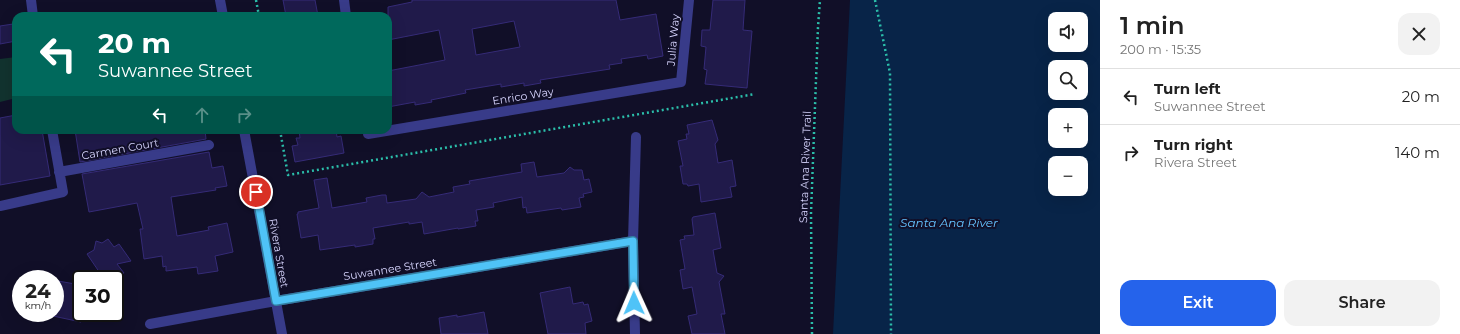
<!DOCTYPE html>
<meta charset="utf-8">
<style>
:root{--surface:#fff;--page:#f2f2f2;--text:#222;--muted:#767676;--line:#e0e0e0;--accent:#2563eb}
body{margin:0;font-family:Montserrat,sans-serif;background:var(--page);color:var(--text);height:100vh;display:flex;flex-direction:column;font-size:15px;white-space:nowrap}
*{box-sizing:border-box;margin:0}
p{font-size:13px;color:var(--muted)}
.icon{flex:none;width:22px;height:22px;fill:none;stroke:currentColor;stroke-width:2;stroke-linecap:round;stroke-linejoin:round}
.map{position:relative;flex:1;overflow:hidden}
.sheet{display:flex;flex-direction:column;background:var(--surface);width:360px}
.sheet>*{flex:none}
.guide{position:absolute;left:12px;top:12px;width:380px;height:122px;border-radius:12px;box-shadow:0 4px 16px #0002;background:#00695c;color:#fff;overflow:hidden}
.tools{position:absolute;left:1048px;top:12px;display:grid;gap:8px}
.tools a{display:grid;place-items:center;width:40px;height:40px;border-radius:8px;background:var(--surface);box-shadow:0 4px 16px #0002;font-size:20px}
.speed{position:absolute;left:12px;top:270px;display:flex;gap:8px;font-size:20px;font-weight:700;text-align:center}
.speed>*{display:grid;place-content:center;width:52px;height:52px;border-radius:50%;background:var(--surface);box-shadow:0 4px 16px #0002;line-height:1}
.speed small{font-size:10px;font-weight:400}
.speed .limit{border:2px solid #111;border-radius:6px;background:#fff;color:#111}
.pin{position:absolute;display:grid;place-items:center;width:34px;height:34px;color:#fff;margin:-17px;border:2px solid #fff;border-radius:50%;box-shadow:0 1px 4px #0007}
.me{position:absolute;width:44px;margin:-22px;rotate:359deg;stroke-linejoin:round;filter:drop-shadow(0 0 3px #0008)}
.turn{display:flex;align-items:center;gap:14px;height:84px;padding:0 20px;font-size:18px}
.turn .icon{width:52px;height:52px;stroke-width:2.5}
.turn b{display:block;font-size:28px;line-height:34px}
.lanes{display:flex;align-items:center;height:38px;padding:0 20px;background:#0003;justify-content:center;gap:20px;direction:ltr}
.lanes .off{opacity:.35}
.round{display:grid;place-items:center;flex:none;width:42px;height:42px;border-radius:12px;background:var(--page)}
.head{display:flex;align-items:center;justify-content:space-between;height:68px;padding:0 20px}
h1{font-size:24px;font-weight:600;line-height:30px}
.button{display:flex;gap:8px;margin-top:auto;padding:8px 20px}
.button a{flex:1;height:46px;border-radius:12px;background:var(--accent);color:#fff;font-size:16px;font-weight:600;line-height:46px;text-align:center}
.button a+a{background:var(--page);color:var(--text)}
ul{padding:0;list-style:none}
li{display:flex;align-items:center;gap:12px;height:56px;padding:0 20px;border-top:1px solid var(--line)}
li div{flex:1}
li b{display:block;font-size:15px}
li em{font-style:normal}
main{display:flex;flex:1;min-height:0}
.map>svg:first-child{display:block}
.green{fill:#12332f}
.water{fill:#082448;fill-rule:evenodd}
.building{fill:#201a4a;stroke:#352b77;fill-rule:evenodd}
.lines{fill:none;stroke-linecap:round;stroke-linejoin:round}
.path{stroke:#2bbeaa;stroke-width:2.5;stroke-dasharray:2 3;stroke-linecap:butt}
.minor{stroke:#383b89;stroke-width:10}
.route-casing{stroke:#337fa1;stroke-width:10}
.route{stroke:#4fc3f7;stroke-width:7}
.labels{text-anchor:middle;stroke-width:4;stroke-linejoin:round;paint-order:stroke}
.street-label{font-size:11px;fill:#d8d6ff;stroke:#110f28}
.water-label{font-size:12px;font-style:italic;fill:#64c3ff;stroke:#110f28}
</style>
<main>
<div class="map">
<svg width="1100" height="334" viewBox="0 0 1100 334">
<rect width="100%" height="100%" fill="#110f28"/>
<!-- green -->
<path class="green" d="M16,57V69L14,70L16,78V98L0,102V59Z"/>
<!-- water -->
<path class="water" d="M850,0H1100V334H833ZM1055,19H1081V45H1055ZM1055,67H1081V93H1055ZM1055,115H1081V141H1055ZM1055,163H1081V189H1055Z"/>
<!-- building -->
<path class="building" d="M283,0H315L318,16H286Z
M412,0H616L620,20L656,14L663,56L648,59L647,55L621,59L622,63L609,65L610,69L540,80L541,83L524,86V83L501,87V84L465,90L466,93L431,100L432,102L415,105V102L388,107V71L445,60L439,30L388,40V7L412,2ZM514,21L520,47L476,55L472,29Z
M713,0H745L743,30L752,31L747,88L705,84L707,70L704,69L706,47L701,46L702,30H710Z
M13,24L16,41L0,44V26Z
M16,115V130H42L50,176L0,185V118Z
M712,120L718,140L715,144L718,163L732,160L736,186L730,187L732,197L701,202L699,184L688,186L687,184H683L680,166H683L678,141L687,139L686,134H689L687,125Z
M75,130H205L206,139L80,162Z
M299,130H336L337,137L341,136L344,153L295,162L292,146L298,145L296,138H300Z
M209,152L212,168L223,166L227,186L215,188L216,190L171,197L177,236L209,230L208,227L227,223L233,252L215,256L218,271L198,274L197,267L166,271V266L163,267L162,256L144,259L140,229H143L137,203L89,212L82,174Z
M534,162L537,177L564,173L570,167L574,170H582L584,180L589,179L592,192L583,194L584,197L579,198L581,207L562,210L561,208L527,213L526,207L523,208L522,197L493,203L494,207L476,210L478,221H475L476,226L458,229V228L424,234L422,222L409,224V222L373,228L375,239H373V244L355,247V245L320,250L318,235L301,238L297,214H298V212L319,208L314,180L327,178L332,208L367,202L366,198L382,195H386L387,203L416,199L422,192L429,197L454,192L453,187L470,184L469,181L522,172L521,164Z
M715,213L721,248L713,250L717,273L724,276L719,282L725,314H721L725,334H692L688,316L697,314L692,287L683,289L680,270L685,269L680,240L685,239L684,236L694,235L692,219L693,217Z
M108,239L114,247L119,244L131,261L117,264L124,273L115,279H104L87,254L94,250L96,241L102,243Z
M58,281L81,285V322L53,316L55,313V295Z
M570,287L573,304L583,302L584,305L588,304L592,321L585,323L586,334H548L540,293Z
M484,312L488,334H441L439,318L457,315V317Z"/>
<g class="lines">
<!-- path -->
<path class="path" d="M256,0L259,16
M875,0L890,73L891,334
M280,130L288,175L755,94
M812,334L811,213L818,27L820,0"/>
<!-- minor -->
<path class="minor" d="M31,0L33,16
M220,0L223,16
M344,0L346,16
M244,130L282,334
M368,130V134L681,82L689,0
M59,172L209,145
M0,206L63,192L52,130
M150,324L276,301L633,241
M635,334L633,241L636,137"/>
</g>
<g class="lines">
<defs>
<path id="route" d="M256,192L276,301L633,241L634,303"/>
</defs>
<!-- route casing -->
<use href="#route" class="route-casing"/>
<!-- route -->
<use href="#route" class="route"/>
</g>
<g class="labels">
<!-- street labels -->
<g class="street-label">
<text transform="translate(673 40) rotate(-85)" y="4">Julia Way</text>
<text transform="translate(523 96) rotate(-9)" y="4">Enrico Way</text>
<text transform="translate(120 149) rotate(-10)" y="4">Carmen Court</text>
<text transform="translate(805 167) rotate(-88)" y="4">Santa Ana River Trail</text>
<text transform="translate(279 253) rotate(80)" y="4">Rivera Street</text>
<text transform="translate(390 269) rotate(-9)" y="4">Suwannee Street</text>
</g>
<!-- water labels -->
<g class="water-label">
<text x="949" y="227">Santa Ana River</text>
</g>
</g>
</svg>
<div class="tools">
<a><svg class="icon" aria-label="sound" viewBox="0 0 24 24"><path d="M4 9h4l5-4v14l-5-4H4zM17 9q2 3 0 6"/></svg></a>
<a><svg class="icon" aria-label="search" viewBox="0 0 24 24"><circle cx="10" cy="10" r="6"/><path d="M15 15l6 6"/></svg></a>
<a>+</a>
<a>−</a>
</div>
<div class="speed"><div>24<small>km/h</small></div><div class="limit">30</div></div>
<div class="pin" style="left:256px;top:192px;background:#d93025"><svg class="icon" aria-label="arrive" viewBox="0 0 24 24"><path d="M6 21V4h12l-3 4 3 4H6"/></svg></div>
<svg class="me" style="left:634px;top:303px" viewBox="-20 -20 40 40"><path d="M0-17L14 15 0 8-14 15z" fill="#4fc3f7" stroke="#fff" stroke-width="4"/></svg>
<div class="guide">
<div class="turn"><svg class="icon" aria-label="left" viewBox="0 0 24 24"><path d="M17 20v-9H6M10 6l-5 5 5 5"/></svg><div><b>20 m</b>Suwannee Street</div></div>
<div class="lanes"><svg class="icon" aria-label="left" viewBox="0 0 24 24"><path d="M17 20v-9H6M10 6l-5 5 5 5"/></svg><svg class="icon off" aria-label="ahead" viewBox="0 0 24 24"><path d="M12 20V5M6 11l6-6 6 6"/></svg><svg class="icon off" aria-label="right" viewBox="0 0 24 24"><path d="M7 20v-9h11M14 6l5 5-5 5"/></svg></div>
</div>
</div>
<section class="sheet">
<div class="head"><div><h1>1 min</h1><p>200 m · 15:35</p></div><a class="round"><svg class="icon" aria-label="close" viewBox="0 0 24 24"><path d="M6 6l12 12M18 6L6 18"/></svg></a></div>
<ul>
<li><svg class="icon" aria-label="left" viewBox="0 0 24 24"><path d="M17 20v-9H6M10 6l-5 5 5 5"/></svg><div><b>Turn left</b><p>Suwannee Street</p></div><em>20 m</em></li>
<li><svg class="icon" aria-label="right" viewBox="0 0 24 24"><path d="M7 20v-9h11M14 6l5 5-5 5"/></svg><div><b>Turn right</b><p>Rivera Street</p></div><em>140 m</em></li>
</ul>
<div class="button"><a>Exit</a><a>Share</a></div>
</section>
</main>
